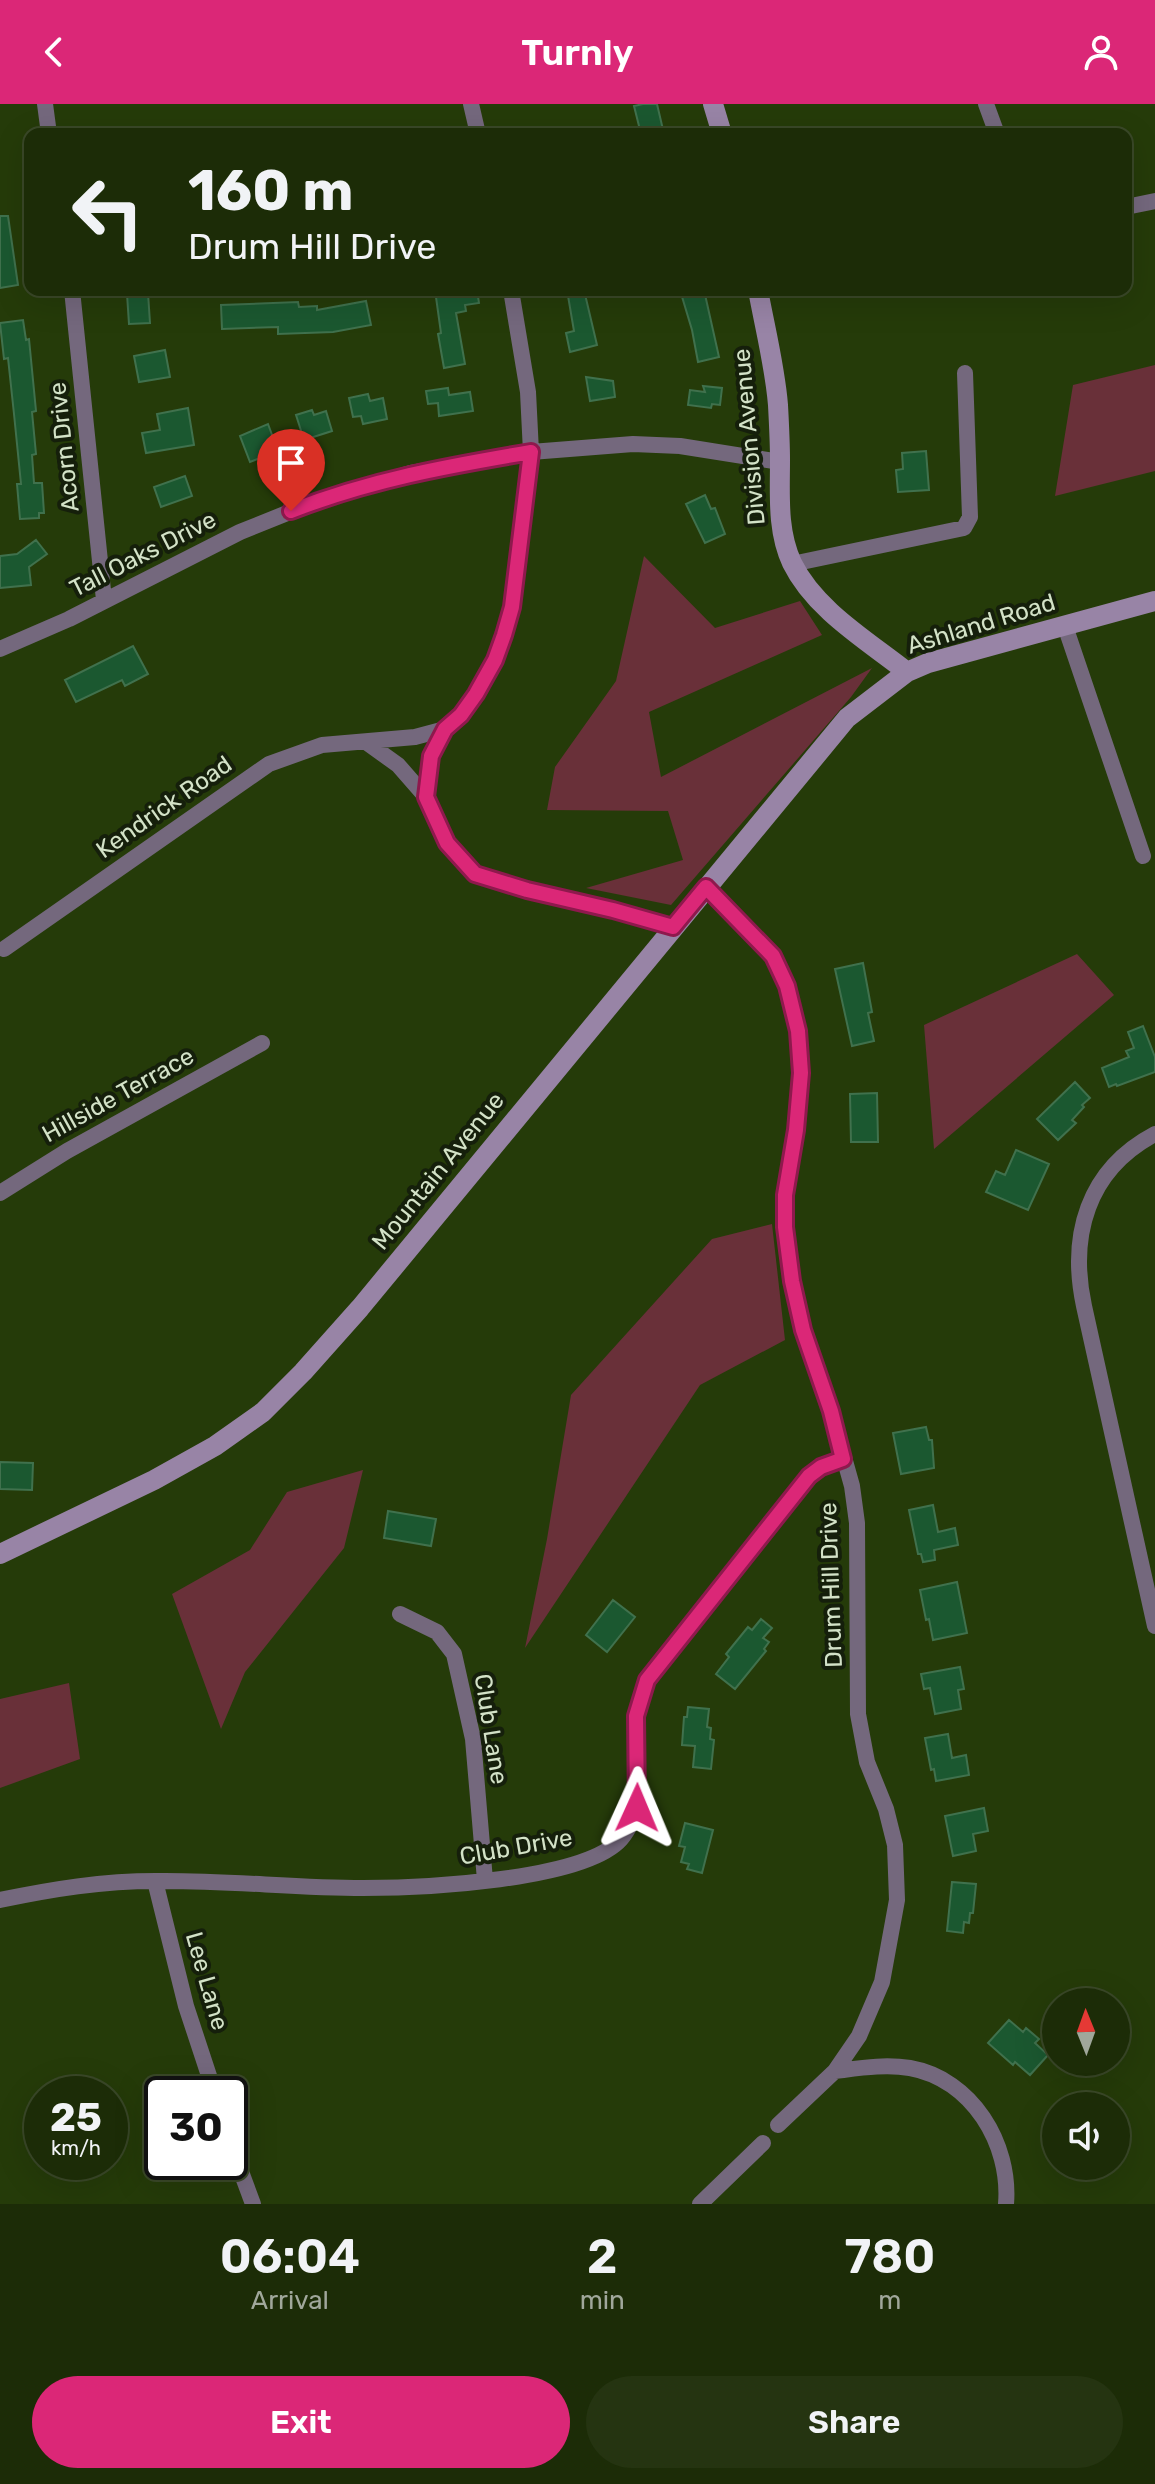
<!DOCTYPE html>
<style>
:root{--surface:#1c2c07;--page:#253411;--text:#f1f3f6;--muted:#a0a79b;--line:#3a4828;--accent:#db2777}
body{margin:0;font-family:Rubik,sans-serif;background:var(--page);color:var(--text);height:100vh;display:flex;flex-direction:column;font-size:30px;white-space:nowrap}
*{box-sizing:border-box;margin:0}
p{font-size:26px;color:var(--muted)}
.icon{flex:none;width:44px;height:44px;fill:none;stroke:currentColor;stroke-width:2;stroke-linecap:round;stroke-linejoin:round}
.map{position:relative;height:2100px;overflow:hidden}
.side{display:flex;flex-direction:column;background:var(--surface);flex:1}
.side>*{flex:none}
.guide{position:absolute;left:24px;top:24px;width:1108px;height:168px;border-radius:16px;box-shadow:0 8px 32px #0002,0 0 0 2px var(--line);background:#1c2c07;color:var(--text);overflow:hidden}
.needle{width:52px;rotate:359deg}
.controls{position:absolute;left:1042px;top:1884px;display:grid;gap:16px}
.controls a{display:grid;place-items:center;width:88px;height:88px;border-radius:50%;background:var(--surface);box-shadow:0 8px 32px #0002,0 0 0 2px var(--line);font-size:40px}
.speed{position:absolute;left:24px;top:1972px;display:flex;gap:16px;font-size:40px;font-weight:700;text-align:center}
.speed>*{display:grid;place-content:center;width:104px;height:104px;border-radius:50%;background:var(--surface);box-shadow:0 8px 32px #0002,0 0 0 2px var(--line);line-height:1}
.speed small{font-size:20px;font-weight:400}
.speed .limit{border:4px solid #111;border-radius:12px;background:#fff;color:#111}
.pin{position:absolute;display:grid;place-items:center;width:68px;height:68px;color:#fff;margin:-82px -34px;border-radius:50% 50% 50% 0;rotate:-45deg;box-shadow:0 0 8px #0007}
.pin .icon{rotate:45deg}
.me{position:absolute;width:88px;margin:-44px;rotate:1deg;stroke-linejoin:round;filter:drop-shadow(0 0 6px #0008)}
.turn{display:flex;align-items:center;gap:28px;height:168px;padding:0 32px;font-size:36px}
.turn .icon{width:104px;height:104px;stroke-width:2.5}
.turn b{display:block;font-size:56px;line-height:68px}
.eta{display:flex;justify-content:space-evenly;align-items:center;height:136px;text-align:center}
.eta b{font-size:48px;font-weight:600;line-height:56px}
.primary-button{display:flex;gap:16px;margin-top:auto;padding:16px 32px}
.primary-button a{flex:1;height:92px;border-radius:48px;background:var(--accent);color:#fff;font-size:32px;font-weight:600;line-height:92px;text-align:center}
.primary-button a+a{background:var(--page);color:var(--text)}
header{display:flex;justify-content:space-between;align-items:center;height:104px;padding:0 32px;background:var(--accent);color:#fff;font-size:36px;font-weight:600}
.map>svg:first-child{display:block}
.green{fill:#693039}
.building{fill:#1b5830;stroke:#40714d;stroke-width:2}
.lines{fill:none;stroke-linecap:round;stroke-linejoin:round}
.street{stroke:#74687d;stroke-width:16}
.secondary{stroke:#9884a6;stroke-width:20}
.route-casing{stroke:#8e194d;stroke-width:20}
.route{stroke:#db2777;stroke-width:14}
.labels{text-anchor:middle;stroke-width:8;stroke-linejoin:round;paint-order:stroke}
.street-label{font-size:24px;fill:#d3e2c7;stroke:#151f0b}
</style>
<header><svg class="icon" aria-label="back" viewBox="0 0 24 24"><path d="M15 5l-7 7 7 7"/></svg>Turnly<svg class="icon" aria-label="person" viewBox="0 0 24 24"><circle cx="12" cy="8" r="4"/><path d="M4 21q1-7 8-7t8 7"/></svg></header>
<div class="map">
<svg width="1155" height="2100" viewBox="0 0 1155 2100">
<rect width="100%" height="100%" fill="#253b09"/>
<!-- green -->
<path class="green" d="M1155,261V367L1055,392L1073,281Z
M644,452L715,524L800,497L822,531L649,608L661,673L872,564L851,593L671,801L586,784L683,756L668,707L547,706L555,663L616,577Z
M1077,850L1114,891L934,1045L924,921Z
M772,1120L785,1236L700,1281L525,1544L547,1435L571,1291L712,1135Z
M363,1366L344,1444L245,1568L221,1625L172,1490L250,1446L287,1388Z
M69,1579L80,1655L0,1684V1595Z"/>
<!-- building -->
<path class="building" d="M643,0H657L664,30H641L634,2Z
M0,112H8L18,181L0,184Z
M435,186H477L479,199L465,201L466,207L456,209L465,260L444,264L438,230L441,229Z
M567,186H584L597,241L570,248L566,229L574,227Z
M680,186H704L719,253L698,258L692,226Z
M148,189L150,219L129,220L127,190Z
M366,197L371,221L333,228L278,230V223L222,225L221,201L298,198L299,203L317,202V206Z
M23,216L26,236L29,235L36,307L32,308L36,350L32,351L34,379H42L44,409H39V414L20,415L17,380H21L14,310L8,254L4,255L0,219Z
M165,246L170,273L139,278L134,252Z
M586,273L613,277L615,293L590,297Z
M703,282L722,284L720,301L712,300L711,304L688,301L690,286L705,288Z
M448,284L449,291L470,288L473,307L439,312L438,299L428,300L426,287Z
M368,290L370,297L383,294L387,315L363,320L361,312L353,313L349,294Z
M188,304L194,341L146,349L142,329L160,326L157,310Z
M312,306L314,311L326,307L332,327L304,336L296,311Z
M268,320L278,347L250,358L240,332Z
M926,347L929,386L898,388L896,366L903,365L902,349Z
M185,372L192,392L161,403L154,383Z
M705,391L711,405L715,404L725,430L705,439L686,400Z
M36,436L47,450L29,463L31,481L0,484V452L17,450Z
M133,542L148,570L125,582L122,576L76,598L65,576Z
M863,859L872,908L868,909L874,937L852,942L835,865Z
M1143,922L1155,953V968L1117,982L1116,980L1109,983L1102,964L1129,953L1126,947L1134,944L1128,928Z
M1075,978L1090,994L1082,1001L1084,1003L1072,1016L1076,1019L1058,1036L1037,1015Z
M877,989L878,1038H851L850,990Z
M1016,1046L1049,1060L1028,1106L986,1088L996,1067L1005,1071Z
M926,1323L929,1336H932L934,1364L901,1370L893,1329Z
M0,1358L33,1359L32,1386L0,1385Z
M933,1401L938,1428L955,1424L958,1441L934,1446L935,1456L923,1458L921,1450H918L909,1406Z
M388,1407L436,1415L431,1442L384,1434Z
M957,1478L967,1529L933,1536L929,1515L926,1516L920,1486Z
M613,1496L635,1513L607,1548L586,1531Z
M761,1515L772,1524L763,1534L769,1538L764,1545L766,1547L735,1585L716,1570L729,1553L726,1550L748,1523L752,1526Z
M960,1563L964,1585L958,1586L961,1605L935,1610L930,1584L924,1585L921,1570Z
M688,1603L709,1605L707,1623L711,1624L710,1635L714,1636L711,1665L693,1663L695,1642L682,1641L684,1613H687Z
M948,1630L952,1654L966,1651L969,1671L936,1677L934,1665L931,1666L925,1634Z
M984,1704L988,1727L973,1730L976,1747L953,1752L945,1712Z
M685,1719L713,1726L702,1769L687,1765L689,1760L681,1758L685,1743L679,1742Z
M952,1778L976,1780L973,1809H970L969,1819L964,1818L963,1829L947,1827Z
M1009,1916L1023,1928L1026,1924L1039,1935L1035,1939L1048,1951L1030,1971L1015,1958L1013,1961L988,1939Z"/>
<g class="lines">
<!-- street -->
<path class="street" d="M45,0L49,30
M471,0L478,30
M986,0L997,30
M1126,103L1155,97
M72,186L104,496
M511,186L528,288L531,348L512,503L495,556L476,590L461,611L445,625L431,652L426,693L447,739L475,770L527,786L634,811L673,823
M792,460L964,424L970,413L965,269
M1065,522L1143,752
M0,545L69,515L240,428L317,397L411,369L531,348L633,340L680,342L780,358
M366,638L398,661L426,693
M706,783L773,852L787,882L798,927L801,969L796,1026L785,1091V1123L792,1177L803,1226L831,1307L852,1382L857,1419L858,1610L867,1658L886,1705L895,1741L897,1796L882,1878L859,1932L835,1967C860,1964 885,1960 910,1964C972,1975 1011,2040 1006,2100
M4,845L269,660L322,641L415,633L445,625
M1155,1030C1087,1066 1069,1132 1084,1202L1155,1522
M0,1089L67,1047L262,939
M400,1510L437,1528L454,1550L473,1635L485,1776
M155,1777L186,1902L215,1990
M0,1796C53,1785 102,1777 156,1777C225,1776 294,1784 363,1784C420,1784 584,1777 621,1735C649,1702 634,1656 636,1617C637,1603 642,1589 647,1576L809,1372L821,1363L843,1355
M778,2021L835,1967
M230,2038L253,2100
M700,2100L763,2039"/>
<!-- secondary -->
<path class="secondary" d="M713,0L722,30
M758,186C765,224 775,263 778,301C779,320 780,338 780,356C780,391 777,427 792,459C815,506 868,537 907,568
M0,1450L154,1376L215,1342L263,1308L303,1268L360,1204L847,614L907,568L928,559L1155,497"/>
</g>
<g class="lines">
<defs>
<path id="route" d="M291,407C370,376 448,362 531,348L512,503L504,531L495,556L476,590L461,611L445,625L431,652L426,693L447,739L475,770L527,786L613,806L673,823L706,783L773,852L787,882L798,927L801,969L796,1026L785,1091V1123L792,1177L803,1226L831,1307L843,1355L821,1363L809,1372L647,1576L636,1612L637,1704"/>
</defs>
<!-- route casing -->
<use href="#route" class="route-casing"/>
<!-- route -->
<use href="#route" class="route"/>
</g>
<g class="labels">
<!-- street labels -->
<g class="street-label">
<text transform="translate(749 333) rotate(-95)" y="8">Division Avenue</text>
<text transform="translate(64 343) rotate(-96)" y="8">Acorn Drive</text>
<text transform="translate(143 450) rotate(-27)" y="8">Tall Oaks Drive</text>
<text transform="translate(981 520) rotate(-17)" y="8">Ashland Road</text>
<text transform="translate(164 703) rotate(-35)" y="8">Kendrick Road</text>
<text transform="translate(118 991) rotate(-29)" y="8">Hillside Terrace</text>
<text transform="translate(438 1067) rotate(-51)" y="8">Mountain Avenue</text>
<text transform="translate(831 1481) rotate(-92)" y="8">Drum Hill Drive</text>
<text transform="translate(491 1625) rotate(81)" y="8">Club Lane</text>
<text transform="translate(516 1743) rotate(-10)" y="8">Club Drive</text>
<text transform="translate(207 1877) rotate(74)" y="8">Lee Lane</text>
</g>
</g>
</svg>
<div class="controls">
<a><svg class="needle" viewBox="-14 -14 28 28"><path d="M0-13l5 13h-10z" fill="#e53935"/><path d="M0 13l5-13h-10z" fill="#a0a79b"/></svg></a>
<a><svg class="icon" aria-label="sound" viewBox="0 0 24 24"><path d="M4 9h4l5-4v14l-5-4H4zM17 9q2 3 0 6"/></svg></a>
</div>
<div class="speed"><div>25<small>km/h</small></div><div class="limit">30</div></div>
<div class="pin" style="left:291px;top:407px;background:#d93025"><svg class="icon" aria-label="arrive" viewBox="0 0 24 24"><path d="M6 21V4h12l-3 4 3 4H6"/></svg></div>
<svg class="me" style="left:637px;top:1704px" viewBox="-20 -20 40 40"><path d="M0-17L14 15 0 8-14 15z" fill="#db2777" stroke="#fff" stroke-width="4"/></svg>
<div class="guide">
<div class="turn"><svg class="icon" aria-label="left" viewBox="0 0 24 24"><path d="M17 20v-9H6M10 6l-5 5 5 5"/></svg><div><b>160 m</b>Drum Hill Drive</div></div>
</div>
</div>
<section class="side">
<div class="eta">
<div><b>06:04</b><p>Arrival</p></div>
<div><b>2</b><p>min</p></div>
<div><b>780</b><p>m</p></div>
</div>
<div class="primary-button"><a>Exit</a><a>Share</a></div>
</section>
